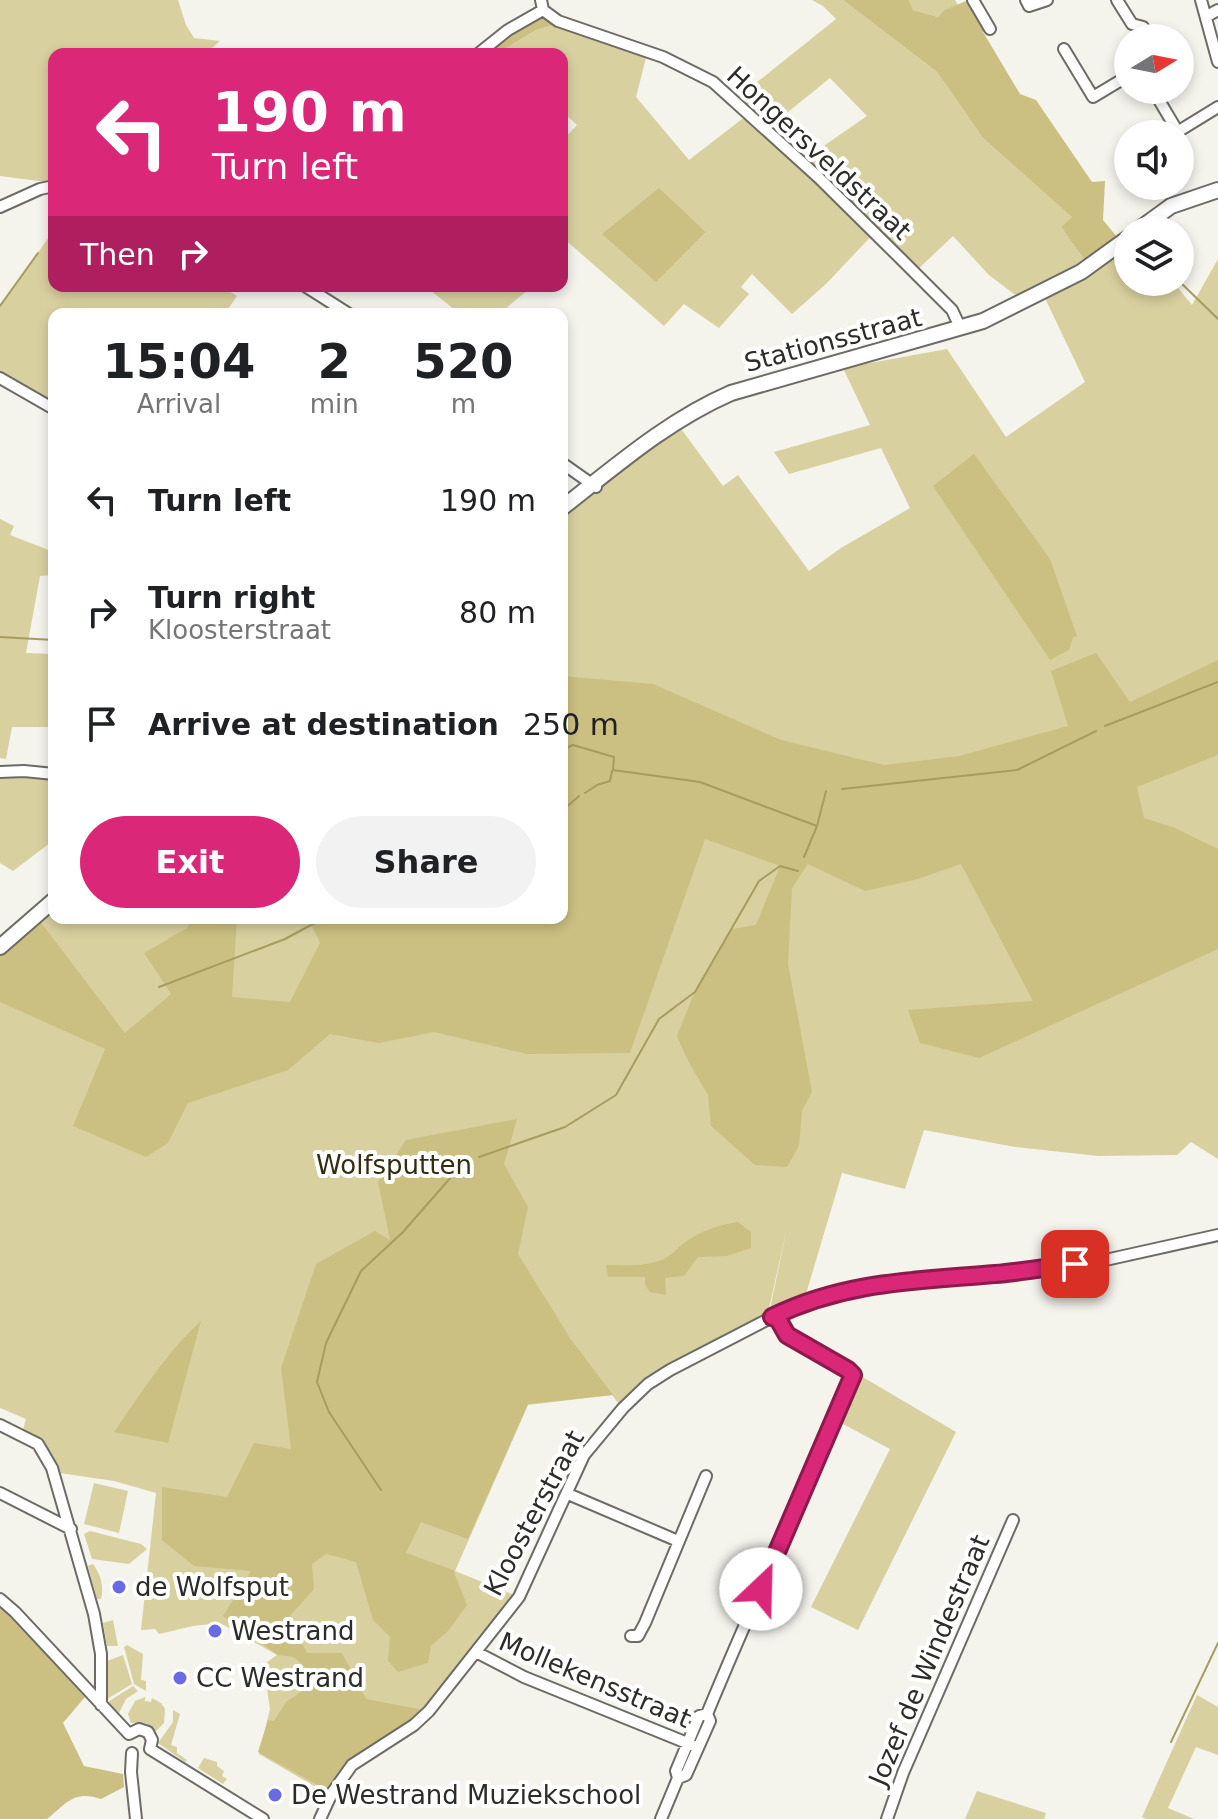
<!DOCTYPE html>
<style>
:root{--surface:#fff;--page:#f2f2f2;--text:#202124;--muted:#757577;--accent:#db2777}
body{margin:0;font-family:"DejaVu Sans",sans-serif;background:var(--page);color:var(--text);height:100vh;display:flex;flex-direction:column;font-size:30px;white-space:nowrap}
*{box-sizing:border-box;margin:0}
p{font-size:26px;color:var(--muted)}
.icon{flex:none;width:44px;height:44px;fill:none;stroke:currentColor;stroke-width:2;stroke-linecap:round;stroke-linejoin:round}
.map{position:relative;flex:1;overflow:hidden}
.side{position:absolute;left:48px;top:308px;width:520px;height:616px;display:flex;flex-direction:column;background:var(--surface);border-radius:16px;box-shadow:0 4px 12px #0003}
.side>*{flex:none}
.guide{position:absolute;left:48px;top:48px;width:520px;height:244px;border-radius:16px;box-shadow:0 4px 12px #0003;background:#db2777;color:#fff;overflow:hidden}
.needle{width:52px;rotate:80deg}
.buttons{position:absolute;left:1114px;top:24px;display:grid;gap:16px}
.buttons a{display:grid;place-items:center;width:80px;height:80px;border-radius:50%;background:var(--surface);box-shadow:0 4px 12px #0003;font-size:40px}
.pin{position:absolute;display:grid;place-items:center;width:68px;height:68px;color:#fff;margin:-34px;border-radius:16px;box-shadow:0 4px 12px #0006}
.me{position:absolute;width:88px;margin:-44px;rotate:24deg;stroke-linejoin:round;filter:drop-shadow(0 0 6px #0008)}
.turn{display:flex;align-items:center;gap:28px;height:168px;padding:0 32px;font-size:36px}
.turn .icon{width:104px;height:104px;stroke-width:2.5}
.turn b{display:block;font-size:56px;line-height:68px}
.then{display:flex;align-items:center;height:76px;padding:0 32px;background:#0003;gap:16px;font-size:30px}
.eta{display:flex;justify-content:space-evenly;align-items:center;height:136px;text-align:center}
.eta b{font-size:48px;font-weight:700;line-height:56px}
.action{display:flex;gap:16px;margin-top:auto;padding:16px 32px}
.action a{flex:1;height:92px;border-radius:48px;background:var(--accent);color:#fff;font-size:32px;font-weight:700;line-height:92px;text-align:center}
.action a+a{background:var(--page);color:var(--text)}
ul{padding:0;list-style:none}
li{display:flex;align-items:center;gap:24px;height:112px;padding:0 32px}
li div{flex:1}
li b{display:block;font-size:30px}
li em{font-style:normal}
.map>svg:first-child{display:block}
.green{fill:#d8d09f;fill-rule:evenodd}
.forest{fill:#cbc081}
.lines{fill:none;stroke-linecap:round;stroke-linejoin:round}
.stream{stroke:#a79c5f;stroke-width:2}
.street-casing{stroke:#6c6b65;stroke-width:14}
.secondary-casing{stroke:#6c6b65;stroke-width:18}
.street{stroke:#fff;stroke-width:10}
.secondary{stroke:#fff;stroke-width:14}
.route-casing{stroke:#8e194d;stroke-width:20}
.route{stroke:#db2777;stroke-width:14}
.poi-dot{fill:#6a6ae4;stroke:#fff;stroke-width:3}
.labels{text-anchor:middle;stroke-width:8;stroke-linejoin:round;paint-order:stroke}
.street-label{font-size:26px;fill:#2c2c29;stroke:#fff}
.park-label{font-size:26px;fill:#322d10;stroke:#fff}
.poi-label{font-size:26px;fill:#2c2c29;stroke:#fff;text-anchor:start}
</style>
<div class="map">
<svg width="1218" height="1819" viewBox="0 0 1218 1819">
<rect width="100%" height="100%" fill="#f4f3ec"/>
<!-- green -->
<path class="green" d="M0,0H178L186,25L194,38L220,41L205,54H54V183L0,176Z
M812,0H843L937,72L983,138L1073,217L1061,227L1085,261L1018,297L989,275L953,236L917,270L877,230L826,284L792,314L752,274L741,287L749,294L719,328L684,304L664,326L562,237V141L577,125L562,111V54L498,53L536,30L557,24L647,54L636,97L689,160L746,116L799,163L867,116L830,78L767,129L736,99L836,19L823,6ZM658,188L706,232L655,282Z
M909,0H955L958,5L944,10L938,17L913,10Z
M54,230V286H211L217,290L221,286L237,296L228,309L233,314H54V405L0,372V306Z
M1128,247V282H1173L1192,305L1218,259V1159L1191,1142L1177,1155L1098,1156L1015,1147L924,1130L905,1189L842,1173L806,1294L770,1309L787,1228L768,1313L644,1380L619,1404L612,1395L528,1405L455,1571L519,1597L429,1711L351,1755L321,1790L259,1754L270,1709L265,1675H261C262,1664 270,1660 277,1655L220,1623L193,1626L159,1634L155,1629L141,1630L156,1493L114,1481L60,1473C52,1451 43,1441 23,1430L26,1419L0,1408V951L54,910V918H562V516L679,426L723,486L738,475L809,571L841,548L910,508L881,448L789,474L774,452L870,425L843,368L947,349L1006,437L1085,382L1045,298L1084,278Z
M425,286H525L529,289L499,314H460Z
M0,519L14,526L10,535L54,552V575L40,576L26,653L54,654V727H12L6,759L0,758Z
M24,774L54,779V847L50,843L13,871L0,863V775Z
M861,1376L956,1432L858,1630L811,1607L890,1449L841,1423Z
M94,1483L128,1491L119,1533L84,1524Z
M90,1531L141,1544L147,1549L129,1564L92,1559L84,1534Z
M93,1564C101,1575 104,1586 101,1599H97L88,1566Z
M113,1620L118,1646H107L103,1623Z
M127,1645L143,1654L141,1680L146,1681V1691L134,1684L124,1647Z
M123,1655L132,1684L107,1699V1661Z
M133,1686L138,1691L126,1699L119,1713L108,1702Z
M1197,1695L1218,1707V1755L1196,1747L1168,1808L1194,1819H1146L1142,1817Z
M145,1697V1701L151,1702L152,1698L161,1703L165,1709L164,1723L155,1732L146,1723H131L128,1714L135,1701Z
M173,1710L180,1714L171,1745L177,1747V1753L187,1760L185,1762L158,1743L173,1722Z
M204,1758L217,1762V1766L224,1771L222,1776L227,1779L223,1784L198,1768Z
M977,1791L1046,1813L1044,1819H965Z"/>
<!-- forest -->
<path class="forest" d="M843,0H909L913,10L938,17L944,10L969,0L986,29L983,32L1020,94L1036,100L1092,182L1105,181L1103,220L1117,237L1085,261L1061,227L1072,217L983,138L937,72Z
M542,14L557,24L536,30L498,53L492,49L509,33Z
M659,188L706,232L656,282L602,234Z
M974,454L1050,559L1077,636L1073,637L1069,650L1050,660L933,486Z
M1096,653L1130,702L1218,660V755L1137,787L1144,818L1175,828L1218,849V949L979,1058L920,1043L908,1010L1033,1001L961,864L914,880L865,891L808,864L792,888L788,964L812,1092L802,1111L799,1146L787,1167L755,1165L711,1126L708,1095L687,1059L677,1036L693,996L732,929L756,925L780,866L705,839L630,1053L527,1054L434,1032L379,1043L330,1034L288,1070L188,1103L168,1143L146,1157L73,1126L105,1049L0,1002V951L39,920L125,1033L171,994L144,953L187,928L192,918H237L232,997L290,1002L320,943L308,918H562V676L653,684L781,740L884,765L959,756L1068,726L1051,671Z
M517,1119L504,1164L528,1207L518,1254L570,1338L613,1395L528,1404L468,1539L421,1522L406,1553L453,1570L467,1605L448,1631L431,1646L428,1663L398,1672L388,1661L390,1637L373,1620L356,1562L326,1554L312,1564L314,1589L289,1617L307,1653H342L366,1699L429,1711L373,1749L332,1793L258,1752L268,1720L274,1721L286,1702L319,1680L294,1657L278,1655L223,1616L251,1571L194,1566L162,1540V1487L227,1497L254,1443L291,1449L281,1368L316,1264L375,1231L390,1240L378,1182L406,1140Z
M738,1222L751,1232V1248L727,1256L698,1257L684,1276L665,1278L666,1295L650,1292L645,1285V1277H608L606,1265C626,1265 645,1267 664,1259C672,1255 677,1248 684,1243C700,1231 719,1225 738,1222Z
M201,1321L168,1443L114,1432C141,1393 166,1353 201,1321Z
M0,1608L18,1623L85,1697L63,1723L84,1766L123,1774L124,1787L101,1799C74,1790 67,1803 47,1819H0Z"/>
<g class="lines">
<!-- stream -->
<path class="stream" d="M1180,282L1218,319
M0,306L38,253
M0,637L54,640
M1105,726L1218,682
M562,750L573,745L614,757L613,770L700,782L817,826L826,791
M842,789L1017,770L1096,731
M585,793L597,785L610,781L612,771
M562,811L579,796
M804,857L817,826
M159,987L285,939L324,918
M479,1157L565,1127L616,1095L659,1019L695,992L759,881L780,866L798,871
M381,1490L329,1412L317,1382L326,1343L361,1271L403,1232L459,1168L470,1163
M1171,1742L1218,1643"/>
<defs>
<path id="street" d="M541,0L543,10L558,21L663,57L713,82L818,177L901,259L952,310L961,329
M973,0L990,29
M1026,0L1029,6L1047,0
M1117,0L1132,24L1143,27L1150,38
M1201,0L1218,62
M1207,16L1218,10
M1064,49L1093,97L1128,76
M478,54L508,30L543,10
M1153,90L1178,132
M1174,134L1218,107
M1126,164L1128,162
M0,207L40,189L54,186
M305,286L349,314
M0,378L54,409
M562,463L596,487
M0,772L24,771L54,774
M0,1425L38,1444L52,1468L94,1614L101,1654V1705
M0,1493L71,1529
M568,1494L678,1541
M0,1599L15,1612L129,1734
M631,1636H638L645,1623L706,1476
M476,1652L524,1677L697,1747
M129,1734L139,1729L148,1732L152,1740L150,1749
M150,1749L263,1819
M132,1753L131,1772L136,1819
M678,1778L676,1771L699,1716L707,1714
M320,1819L332,1793L352,1765L414,1725L429,1711L519,1597L584,1455L623,1408L648,1384L670,1370L788,1309L828,1295L879,1283L995,1274L1101,1261L1218,1235
M661,1819L678,1778L686,1775L710,1721L707,1714C754,1600 806,1489 853,1375L787,1335L778,1319L772,1317
M887,1819L903,1773L1013,1520"/>
<path id="secondary" d="M1138,230L1171,206L1218,190
M562,508C617,465 667,421 731,393L983,321L1081,272L1128,238
M0,947L54,900"/>
</defs>
<!-- street casing -->
<use href="#street" class="street-casing"/>
<!-- secondary casing -->
<use href="#secondary" class="secondary-casing"/>
<!-- street -->
<use href="#street" class="street"/>
<!-- secondary -->
<use href="#secondary" class="secondary"/>
</g>
<g class="lines">
<defs>
<path id="route" d="M761,1589L853,1375L848,1370L787,1335L778,1319L772,1317C845,1281 916,1281 995,1274C1021,1272 1048,1267 1075,1264"/>
</defs>
<!-- route casing -->
<use href="#route" class="route-casing"/>
<!-- route -->
<use href="#route" class="route"/>
</g>
<!-- markers -->
<g class="poi-dot">
<circle cx="119" cy="1587" r="8"/>
<circle cx="215" cy="1631" r="8"/>
<circle cx="180" cy="1678" r="8"/>
<circle cx="275" cy="1795" r="8"/>
</g>
<g class="labels">
<!-- street labels -->
<g class="street-label">
<text transform="translate(819 153) rotate(43)" y="9">Hongersveldstraat</text>
<text transform="translate(833 340) rotate(-15)" y="9">Stationsstraat</text>
<text transform="translate(534 1513) rotate(-62)" y="9">Kloosterstraat</text>
<text transform="translate(929 1660) rotate(-67)" y="9">Jozef de Windestraat</text>
<text transform="translate(595 1680) rotate(23)" y="9">Mollekensstraat</text>
</g>
<!-- park labels -->
<g class="park-label">
<text x="394" y="1174">Wolfsputten</text>
</g>
<!-- poi labels -->
<g class="poi-label">
<text x="135" y="1596">de Wolfsput</text>
<text x="231" y="1640">Westrand</text>
<text x="196" y="1687">CC Westrand</text>
<text x="291" y="1804">De Westrand Muziekschool</text>
</g>
</g>
</svg>
<div class="buttons">
<a><svg class="needle" viewBox="-14 -14 28 28"><path d="M0-13l5 13h-10z" fill="#e53935"/><path d="M0 13l5-13h-10z" fill="#757577"/></svg></a>
<a><svg class="icon" aria-label="sound" viewBox="0 0 24 24"><path d="M4 9h4l5-4v14l-5-4H4zM17 9q2 3 0 6"/></svg></a>
<a><svg class="icon" aria-label="layers" viewBox="0 0 24 24"><path d="M12 4l9 5-9 5-9-5zM3 14l9 5 9-5"/></svg></a>
</div>
<div class="pin" style="left:1075px;top:1264px;background:#d93025"><svg class="icon" aria-label="arrive" viewBox="0 0 24 24"><path d="M6 21V4h12l-3 4 3 4H6"/></svg></div>
<svg class="me" style="left:761px;top:1589px" viewBox="-20 -20 40 40"><circle r="19" fill="#fff"/><path d="M0-13L10 11 0 6-10 11z" fill="#db2777"/></svg>
<div class="guide">
<div class="turn"><svg class="icon" aria-label="left" viewBox="0 0 24 24"><path d="M17 20v-9H6M10 6l-5 5 5 5"/></svg><div><b>190 m</b>Turn left</div></div>
<div class="then">Then<svg class="icon" aria-label="right" viewBox="0 0 24 24"><path d="M7 20v-9h11M14 6l5 5-5 5"/></svg></div>
</div>
<section class="side">
<div class="eta">
<div><b>15:04</b><p>Arrival</p></div>
<div><b>2</b><p>min</p></div>
<div><b>520</b><p>m</p></div>
</div>
<ul>
<li><svg class="icon" aria-label="left" viewBox="0 0 24 24"><path d="M17 20v-9H6M10 6l-5 5 5 5"/></svg><div><b>Turn left</b></div><em>190 m</em></li>
<li><svg class="icon" aria-label="right" viewBox="0 0 24 24"><path d="M7 20v-9h11M14 6l5 5-5 5"/></svg><div><b>Turn right</b><p>Kloosterstraat</p></div><em>80 m</em></li>
<li><svg class="icon" aria-label="arrive" viewBox="0 0 24 24"><path d="M6 21V4h12l-3 4 3 4H6"/></svg><div><b>Arrive at destination</b></div><em>250 m</em></li>
</ul>
<div class="action"><a>Exit</a><a>Share</a></div>
</section>
</div>
